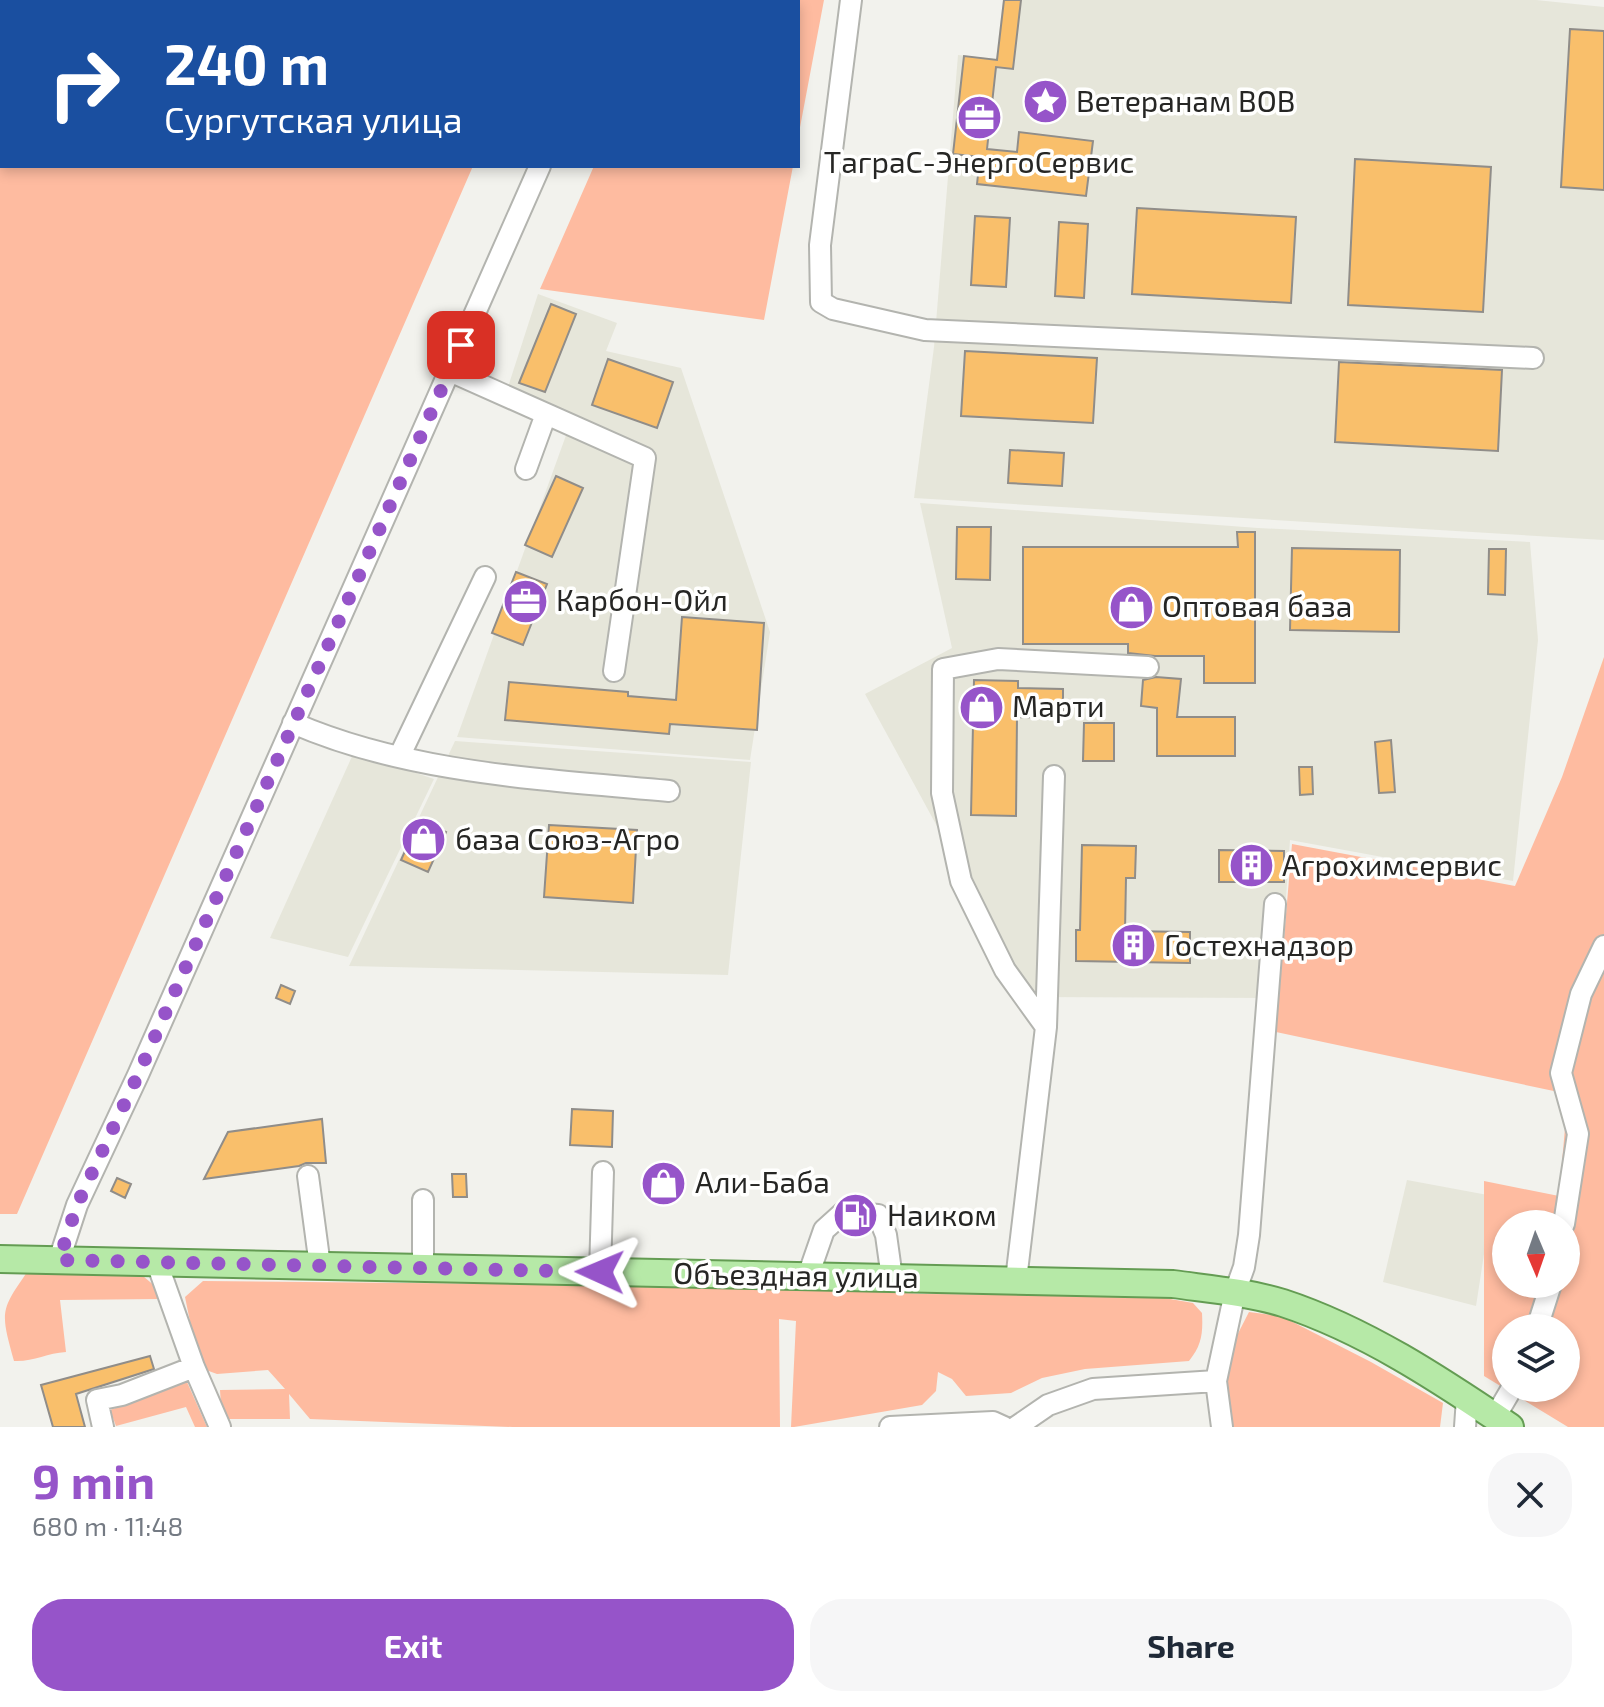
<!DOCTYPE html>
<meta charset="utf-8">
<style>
:root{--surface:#fff;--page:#f6f6f7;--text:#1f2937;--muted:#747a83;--accent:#9654c9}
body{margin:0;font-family:"Exo 2",sans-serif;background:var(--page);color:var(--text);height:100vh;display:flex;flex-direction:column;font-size:30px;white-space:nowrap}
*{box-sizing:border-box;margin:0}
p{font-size:26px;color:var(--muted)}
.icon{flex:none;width:44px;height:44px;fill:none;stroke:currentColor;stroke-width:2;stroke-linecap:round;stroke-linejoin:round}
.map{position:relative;height:1427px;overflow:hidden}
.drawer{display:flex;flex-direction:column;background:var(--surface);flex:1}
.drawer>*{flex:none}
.top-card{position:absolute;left:0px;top:0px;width:800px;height:168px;box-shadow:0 4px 12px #0003;background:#1a4fa0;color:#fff;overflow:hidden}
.needle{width:52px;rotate:178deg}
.buttons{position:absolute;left:1492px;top:1210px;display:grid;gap:16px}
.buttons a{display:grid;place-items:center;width:88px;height:88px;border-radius:50%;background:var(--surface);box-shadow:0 4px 12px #0003;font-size:40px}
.pin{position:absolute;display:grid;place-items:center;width:68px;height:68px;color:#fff;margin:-34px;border-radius:16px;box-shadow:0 4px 12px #0006}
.me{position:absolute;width:88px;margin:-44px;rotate:271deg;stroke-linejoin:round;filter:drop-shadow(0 0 6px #0008)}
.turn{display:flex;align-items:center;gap:28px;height:168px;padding:0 32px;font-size:36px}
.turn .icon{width:104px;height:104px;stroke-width:2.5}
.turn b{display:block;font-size:56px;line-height:68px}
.round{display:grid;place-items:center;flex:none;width:84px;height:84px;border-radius:32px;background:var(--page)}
.summary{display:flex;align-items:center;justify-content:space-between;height:136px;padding:0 32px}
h1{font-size:48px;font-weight:700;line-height:60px;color:var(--accent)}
.primary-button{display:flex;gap:16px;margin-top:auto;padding:16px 32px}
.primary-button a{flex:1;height:92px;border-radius:32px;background:var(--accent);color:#fff;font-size:32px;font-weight:700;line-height:92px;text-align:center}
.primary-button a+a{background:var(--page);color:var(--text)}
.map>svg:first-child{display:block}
.built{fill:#e6e6da}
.green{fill:#febba0;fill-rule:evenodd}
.building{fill:#f9bf6b;stroke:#908d89;stroke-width:2}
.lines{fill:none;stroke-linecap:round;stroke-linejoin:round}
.minor-casing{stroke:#b3b4af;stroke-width:24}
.major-casing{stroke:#649c53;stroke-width:30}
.minor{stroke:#fff;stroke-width:20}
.major{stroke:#b6e9a7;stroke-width:26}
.route{stroke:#9654c9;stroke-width:14;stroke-dasharray:0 25.2}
.labels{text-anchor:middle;stroke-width:7;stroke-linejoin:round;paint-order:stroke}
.poi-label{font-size:30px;fill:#262624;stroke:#fffffe;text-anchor:start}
.street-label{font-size:30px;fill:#262624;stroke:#fffffe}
</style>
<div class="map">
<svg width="1604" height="1427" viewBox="0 0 1604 1427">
<rect width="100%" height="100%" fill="#f2f2ed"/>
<!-- built -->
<path class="built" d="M1003,0H1536L1604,7V540L914,498L934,347L958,55L996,59Z
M538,294L617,323L606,351L681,368L770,632L750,760L457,737L573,416L508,387Z
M920,503L1258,528L1530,542L1538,640L1513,881L1290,840L1279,998L1030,997L865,694L952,648Z
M455,741L751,762L728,975L349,966Z
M354,752L434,779L348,957L270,938Z
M1407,1180L1493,1196L1476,1306L1383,1282Z"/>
<!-- green -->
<path class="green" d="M0,0H545L2,2V166H473L17,1214H0Z
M666,0H824L798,138V2H665Z
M594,166H793L764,320L540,289Z
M1604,657V1427H1568L1484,1376V1181L1559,1196L1568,1094L1276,1032L1292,844L1515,886L1562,777ZM1506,1224H1566V1284H1506ZM1506,1328H1566V1388H1506Z
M30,1268L137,1271L156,1287L159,1299L60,1300L66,1352C47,1353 33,1362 14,1361C0,1310 0,1311 30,1268Z
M203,1281L793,1287L923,1294L1153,1296L1193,1303L1202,1313C1203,1333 1202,1345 1189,1361L1085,1369L1042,1378L1011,1393L966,1396L952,1379L938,1372L936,1391L922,1405L794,1427H791L796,1321L779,1319L780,1427H513L310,1419L289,1394L290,1419H222L220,1390L285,1389L268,1370L217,1374L206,1370L193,1336L185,1297Z
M1249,1312L1281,1316L1371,1362L1443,1403L1440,1427H1233L1226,1385L1229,1351Z
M187,1382L207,1427H195L186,1407L116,1426L110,1410Z"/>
<!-- building -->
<path class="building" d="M1004,0H1021L1013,69L996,67L987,149L1017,152L1019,132L1093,141L1086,196L977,184L980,157L953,154L964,56L997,60Z
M1570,29L1604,31V190L1561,187Z
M1355,159L1491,167L1483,312L1348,305Z
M1137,208L1296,217L1291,303L1132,294Z
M975,216L1010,218L1006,287L971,285Z
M1059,222L1088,224L1084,298L1055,296Z
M551,304L576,314L545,392L519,383Z
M965,351L1097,358L1093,423L961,416Z
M608,359L673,382L657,428L592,405Z
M1339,362L1502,370L1498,451L1335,442Z
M1010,450L1064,453L1062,486L1008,483Z
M556,476L583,488L552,557L525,545Z
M957,527H991L990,580L956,579Z
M1237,532H1255V683H1204V656H1155L1128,653V644H1023V547H1238Z
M1292,548L1400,550L1399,632L1290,630Z
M1489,549H1506L1505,595L1488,594Z
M516,572L547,584L523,645L492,633Z
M682,617L764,623L757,730L670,724L669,734L505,720L509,682L628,692V696L676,700Z
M1156,677L1181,679L1177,717H1235V756H1157V708L1141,706L1143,680Z
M974,680L1018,681V688L1063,689V718L1017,717L1016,816L971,815Z
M1084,723H1114V761H1083Z
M1391,740L1395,792L1379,793L1375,742Z
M1299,767H1312L1313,794L1300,795Z
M419,820L446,832L428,872L401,860Z
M549,825L637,830L633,903L544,897Z
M1082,845L1136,846L1135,878H1126L1125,931L1190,932V963L1076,961V930H1080Z
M1219,850L1284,851V882H1219Z
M281,985L295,991L290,1004L276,998Z
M572,1109L613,1111L612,1147L570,1145Z
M322,1119L326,1163H306L299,1166L204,1179L228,1132Z
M657,1166L670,1167L669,1195H657Z
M452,1174H466L467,1197H453Z
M117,1178L131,1184L125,1198L111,1191Z
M150,1356L154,1369L76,1394L85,1427H53L41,1385Z"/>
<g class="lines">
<defs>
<path id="minor" d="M851,0L820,245L821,302L833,309L925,330L1533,358
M613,2V0
M450,371L645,458L614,671
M526,469L546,414
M293,723C410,774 544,779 669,791
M400,755L485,577
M1046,1027L1005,970L961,881L942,793L943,669L998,659L1148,667
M308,1176L320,1266
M1564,1224L1578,1134L1561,1073L1581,994L1604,946
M59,1260L77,1205L138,1075L540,166
M157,1263L194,1367L220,1427
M423,1268V1200
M600,1272L603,1172
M808,1276L824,1230L844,1212L878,1215L886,1235L892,1278
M1016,1280L1046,1027L1054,776
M1537,1328L1551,1284
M1216,1381L1222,1427
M1495,1417L1512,1388
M103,1427L97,1400L122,1395L194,1367
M890,1427L993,1422L1004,1427
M1016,1427L1048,1405L1093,1389L1216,1381L1235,1292L1244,1267L1249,1235L1275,904
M1465,1427L1467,1398"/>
<path id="major" d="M0,1259L1173,1284C1209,1289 1247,1292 1283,1303C1365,1330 1439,1379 1510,1427"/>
</defs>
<!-- minor casing -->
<use href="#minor" class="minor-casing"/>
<!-- major casing -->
<use href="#major" class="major-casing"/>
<!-- minor -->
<use href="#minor" class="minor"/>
<!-- major -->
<use href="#major" class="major"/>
</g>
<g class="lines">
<!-- route -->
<path class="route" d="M461,345L138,1075L77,1205L59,1260L600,1272"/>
</g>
<!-- icons -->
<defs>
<symbol id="sight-disc" viewBox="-11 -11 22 22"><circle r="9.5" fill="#9654c9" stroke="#fffffe"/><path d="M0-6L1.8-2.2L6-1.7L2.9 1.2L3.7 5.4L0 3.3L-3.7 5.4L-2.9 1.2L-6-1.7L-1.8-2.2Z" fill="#fff"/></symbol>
<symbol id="office-disc" viewBox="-11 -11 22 22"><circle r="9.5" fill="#9654c9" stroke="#fffffe"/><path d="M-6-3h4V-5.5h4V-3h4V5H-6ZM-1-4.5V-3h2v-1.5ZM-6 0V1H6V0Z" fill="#fff"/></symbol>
<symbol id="shop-disc" viewBox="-11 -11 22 22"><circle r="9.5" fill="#9654c9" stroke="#fffffe"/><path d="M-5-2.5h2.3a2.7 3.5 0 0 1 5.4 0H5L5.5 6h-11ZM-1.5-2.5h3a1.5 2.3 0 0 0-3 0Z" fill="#fff"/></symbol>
<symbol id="building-disc" viewBox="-11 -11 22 22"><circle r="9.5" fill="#9654c9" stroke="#fffffe"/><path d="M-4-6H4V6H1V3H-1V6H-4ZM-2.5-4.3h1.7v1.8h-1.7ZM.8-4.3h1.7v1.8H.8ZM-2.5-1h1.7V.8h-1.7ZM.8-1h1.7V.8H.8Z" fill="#fff"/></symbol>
<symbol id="fuel-disc" viewBox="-11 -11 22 22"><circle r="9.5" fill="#9654c9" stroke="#fffffe"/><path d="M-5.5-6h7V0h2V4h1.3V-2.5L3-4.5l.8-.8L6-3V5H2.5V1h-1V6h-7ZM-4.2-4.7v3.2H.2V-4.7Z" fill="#fff"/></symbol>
</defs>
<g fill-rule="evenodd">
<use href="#sight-disc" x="1020" y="76" width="51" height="51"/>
<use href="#office-disc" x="954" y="92" width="51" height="51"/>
<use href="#office-disc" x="500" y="576" width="51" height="51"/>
<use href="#shop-disc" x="1106" y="582" width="51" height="51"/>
<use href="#shop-disc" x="956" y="682" width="51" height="51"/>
<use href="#shop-disc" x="398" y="814" width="51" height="51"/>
<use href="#building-disc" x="1226" y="840" width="51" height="51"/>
<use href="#building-disc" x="1108" y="920" width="51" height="51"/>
<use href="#shop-disc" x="638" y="1158" width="51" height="51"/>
<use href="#fuel-disc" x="830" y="1190" width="51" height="51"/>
</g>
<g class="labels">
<!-- poi labels -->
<g class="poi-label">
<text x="1076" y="112">Ветеранам ВОВ</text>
<text x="979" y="173" text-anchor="middle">ТаграС-ЭнергоСервис</text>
<text x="556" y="611">Карбон-Ойл</text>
<text x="1162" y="617">Оптовая база</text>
<text x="1012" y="717">Марти</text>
<text x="455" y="850">база Союз-Агро</text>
<text x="1282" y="876">Агрохимсервис</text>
<text x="1164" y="956">Гостехнадзор</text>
<text x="695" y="1193">Али-Баба</text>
<text x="887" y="1226">Наиком</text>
</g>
<!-- street labels -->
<g class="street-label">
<text transform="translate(796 1276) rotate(1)" y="10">Объездная улица</text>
</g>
</g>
</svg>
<div class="buttons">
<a><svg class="needle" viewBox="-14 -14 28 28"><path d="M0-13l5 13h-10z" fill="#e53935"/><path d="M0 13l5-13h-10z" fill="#747a83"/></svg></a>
<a><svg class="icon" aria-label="layers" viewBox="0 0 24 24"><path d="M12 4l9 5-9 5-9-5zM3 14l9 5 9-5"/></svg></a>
</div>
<div class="pin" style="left:461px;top:345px;background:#d93025"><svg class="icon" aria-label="arrive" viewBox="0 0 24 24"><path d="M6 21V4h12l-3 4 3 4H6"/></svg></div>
<svg class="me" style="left:600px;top:1272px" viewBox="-20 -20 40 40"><path d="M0-17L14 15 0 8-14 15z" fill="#9654c9" stroke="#fff" stroke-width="4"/></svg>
<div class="top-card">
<div class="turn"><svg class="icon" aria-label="right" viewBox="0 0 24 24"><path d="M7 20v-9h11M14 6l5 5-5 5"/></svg><div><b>240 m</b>Сургутская улица</div></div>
</div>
</div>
<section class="drawer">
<div class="summary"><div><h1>9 min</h1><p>680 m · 11:48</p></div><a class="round"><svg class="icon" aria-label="close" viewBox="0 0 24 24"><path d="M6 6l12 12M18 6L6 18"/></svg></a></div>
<div class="primary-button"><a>Exit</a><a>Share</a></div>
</section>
